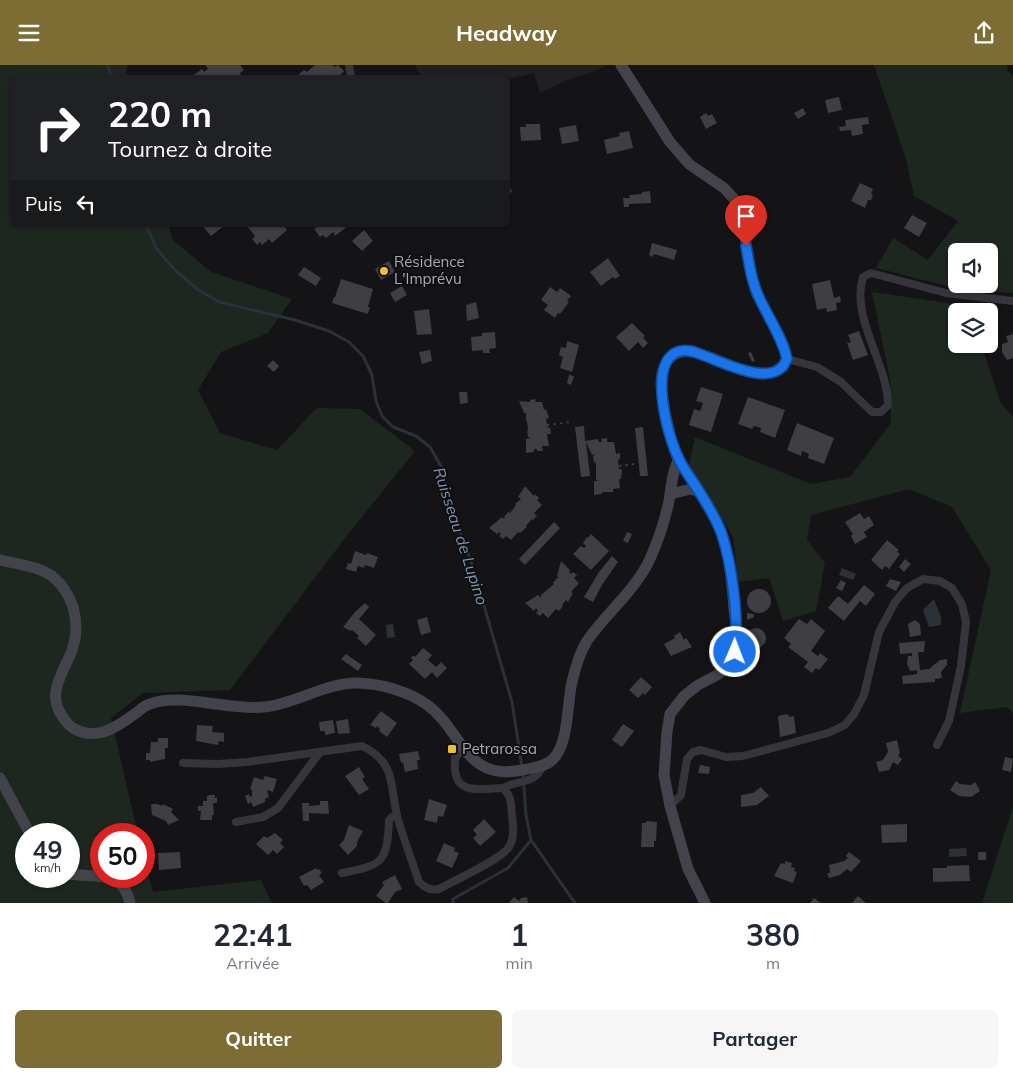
<!DOCTYPE html>
<html lang="fr">
<meta charset="utf-8">
<style>
:root{--surface:#fff;--page:#f6f6f7;--text:#1f2937;--muted:#747a83;--accent:#7d6c34}
body{margin:0;font-family:Mulish,sans-serif;background:var(--page);color:var(--text);height:100vh;display:flex;flex-direction:column;font-size:19px;white-space:nowrap}
*{box-sizing:border-box;margin:0}
p{font-size:16px;color:var(--muted)}
.icon{flex:none;width:28px;height:28px;fill:none;stroke:currentColor;stroke-width:2;stroke-linecap:round;stroke-linejoin:round}
.map{position:relative;height:838px;overflow:hidden}
.panel{display:flex;flex-direction:column;background:var(--surface);flex:1}
.panel>*{flex:none}
.banner{position:absolute;left:10px;top:10px;width:500px;height:152px;border-radius:8px;box-shadow:0 1px 4px #0004;background:#202124;color:#fff;overflow:hidden}
.buttons{position:absolute;left:948px;top:178px;display:grid;gap:10px}
.buttons a{display:grid;place-items:center;width:50px;height:50px;border-radius:8px;background:var(--surface);box-shadow:0 1px 4px #0004;font-size:25px}
.speed{position:absolute;left:15px;top:758px;display:flex;gap:10px;font-size:25px;font-weight:700;text-align:center}
.speed>*{display:grid;place-content:center;width:65px;height:65px;border-radius:50%;background:var(--surface);box-shadow:0 1px 4px #0004;line-height:1}
.speed small{font-size:12px;font-weight:400}
.speed .limit{border:8px solid #d22;background:#fff;color:#111}
.pin{position:absolute;display:grid;place-items:center;width:42px;height:42px;color:#fff;margin:-51px -21px;border-radius:50% 50% 50% 0;rotate:-45deg;box-shadow:0 0 5px #0007}
.pin .icon{rotate:45deg}
.me{position:absolute;width:55px;margin:-28px;rotate:1deg;stroke-linejoin:round;filter:drop-shadow(0 0 4px #0008)}
.turn{display:flex;align-items:center;gap:18px;height:105px;padding:0 15px;font-size:22px}
.turn .icon{width:65px;height:65px;stroke-width:2.5}
.turn b{display:block;font-size:35px;line-height:42px}
.then{display:flex;align-items:center;height:48px;padding:0 15px;background:#0003;gap:10px;font-size:19px}
.eta{display:flex;justify-content:space-evenly;align-items:center;height:85px;text-align:center}
.eta b{font-size:30px;font-weight:700;line-height:35px}
.button{display:flex;gap:10px;margin-top:auto;padding:10px 15px}
.button a{flex:1;height:58px;border-radius:8px;background:var(--accent);color:#fff;font-size:20px;font-weight:700;line-height:58px;text-align:center}
.button a+a{background:var(--page);color:var(--text)}
header{display:flex;justify-content:space-between;align-items:center;height:65px;padding:0 15px;background:var(--accent);color:#fff;font-size:22px;font-weight:700}
.map>svg:first-child{display:block}
.built{fill:#202023}
.green{fill:#1e2620;fill-rule:evenodd}
.water{fill:#2a3139}
.lines{fill:none;stroke-linecap:round;stroke-linejoin:round}
.stream{stroke:#2a3139;stroke-width:3}
.building{fill:#3e3e43}
.path{stroke:#3b3c42;stroke-width:2;stroke-dasharray:2.5 4;stroke-linecap:butt}
.street{stroke:#35353b;stroke-width:8}
.secondary{stroke:#43444b;stroke-width:11}
.route-casing{stroke:#114b97;stroke-width:12}
.route{stroke:#1a73e8;stroke-width:9}
.poi-dot{fill:#f0bf31;stroke:#0f0f11;stroke-width:2}
.labels{text-anchor:middle;stroke-width:4;stroke-linejoin:round;paint-order:stroke}
.poi-label{font-size:15px;fill:#a6a9b6;stroke:#0f0f11;text-anchor:start}
.water-label{font-size:16px;font-style:italic;fill:#7d94b1;stroke:#0f0f11}
</style>
<header><svg class="icon" aria-label="menu" viewBox="0 0 24 24"><path d="M4 6h16M4 12h16M4 18h16"/></svg>Headway<svg class="icon" aria-label="share" viewBox="0 0 24 24"><path d="M12 15V3M7 8l5-5 5 5M5 13v7h14v-7"/></svg></header>
<div class="map">
<svg width="1013" height="838" viewBox="0 0 1013 838">
<rect width="100%" height="100%" fill="#141416"/>
<!-- built -->
<path class="built" d="M415,0H607L598,5L567,15L540,28L534,8L508,14V12H420L421,11Z"/>
<!-- green -->
<path class="green" d="M0,0H128L125,12H12V160H169L172,174L211,207L292,234L268,268L221,287L198,325L220,368L277,385L317,343L360,344L415,386L345,473L230,625L143,628L111,653L138,769H101V811H144V791L153,827L261,815L272,838H0ZM26,769H69V811H26Z
M874,0H1007L1008,6L1013,11V228L959,224L876,203L893,173L928,195L958,156L914,131L906,94ZM956,186H989V219H956Z
M872,227L968,241L970,246H956V279H981L1001,339L1013,351V648L1007,642L960,648L991,505L952,442L909,424L811,450L807,475L825,498L816,546L783,556L769,513L738,517L733,472L689,400L695,372L811,419L850,412L891,358L890,314Z
M1013,742V838H982Z"/>
<!-- water -->
<path class="water" d="M842,503L856,509L853,515L839,510Z
M934,534L941,552V560L929,562L923,545Z
M393,559L395,572L387,573L386,560Z
M966,783L967,791L949,792V784Z"/>
<g class="lines">
<!-- stream -->
<path class="stream" d="M108,0L111,12
M146,160L156,183L174,204L197,224L219,237L295,255L329,266L349,277L363,291L372,310L376,336L382,351L393,362L416,371L430,382L442,403L458,462L471,496L512,637L522,702
M523,708L526,750L531,775L575,838
M453,838V834L508,803L531,775"/>
</g>
<!-- building -->
<path class="building" d="M205,0H240L244,5L240,8L242,12H191L202,4L204,7L208,4Z
M315,0H333L334,2L338,0L344,6L338,12H296L304,5L307,7Z
M839,32L842,45L828,48L825,35Z
M803,43L806,49L798,54L794,48Z
M706,48L708,51L712,49L717,58L706,64L700,52Z
M868,52L869,59L862,60L863,69L852,71L851,65L840,66L839,62L846,61L845,55Z
M526,59H540L541,75L521,76L520,62H526Z
M576,60L579,76L562,79L559,63Z
M629,66L633,83L607,89L604,75L620,71L619,68Z
M508,117L512,127L508,129Z
M860,118L873,124L871,129L873,130L871,135H868L865,143L851,136Z
M650,126L651,138L629,139V142H624L623,133H630L629,130L642,129V127Z
M912,150L927,158L919,172L904,163Z
M202,160H225L211,171Z
M248,160H287L285,162L287,165L272,178L269,174L262,180L260,177L257,180L252,174L255,171L247,161Z
M316,160H349L335,171L333,167L326,173L323,170L320,172L314,164L317,162Z
M364,165L373,176L362,186L352,176Z
M652,178L677,185L674,195L654,189L653,192L649,190Z
M608,193L620,211L615,214L613,212L601,221L590,207Z
M389,196L395,207L381,215L375,204Z
M304,202L321,213L316,221L298,210Z
M341,214L373,224L368,242H370L368,249L332,238L334,232H335Z
M830,215L834,233L840,231L841,237L836,238L837,245L827,247L826,243L817,245L812,219Z
M402,221L407,230L395,237L390,228Z
M550,222L557,227L560,223L571,231L567,236L569,237L560,249L558,248L555,253L544,245L548,240L541,235Z
M476,237L479,253L467,256L466,240Z
M429,244L432,269L417,270L414,246Z
M632,258L645,271L643,273L648,278L643,283L638,277L629,286L616,272Z
M859,266L868,290L853,295L847,278L851,277L848,270Z
M495,267L496,283L489,284L490,288H483V285L472,286L471,272L482,271V268Z
M1013,269V293L1007,295L1002,287V279L1008,277L1006,271Z
M567,276L579,280L572,307L560,303L563,292L559,290L561,282L566,283Z
M430,285L432,296L422,299L419,287Z
M751,287L755,296L752,297L748,288Z
M273,295L279,301L274,307L267,301Z
M569,310L574,311L571,320L567,318Z
M701,322L723,329L711,367L689,360L694,344L700,346L703,338L696,336Z
M459,327H467L468,338L460,339Z
M748,332L785,345L775,373L760,367L761,363L754,361L752,364L738,359Z
M535,334L536,337H542L544,345L546,344L549,353L546,354L548,363L550,362L551,369H547L549,381H542L543,386H537V384H534V387L526,388V374L530,373V372H528L527,366H528L527,356H526V348H524L519,336L530,337V335Z
M797,358L834,373L824,399L808,393L809,389L802,386L801,391L787,385Z
M584,361L585,376L598,374L599,377H602L601,374L607,373V377H614L616,389L620,388V394L618,395L619,404H622L621,414H619L620,423L613,424V427H602V429L594,430V416H598L596,415V397L594,398L593,391L595,389L592,390L586,377L590,411L581,412L575,362Z
M643,362L648,411H640L635,363Z
M525,421L534,431L535,429L539,433L537,435L542,440L534,448L537,451L533,455L532,454L526,461L527,462L520,468L518,467L511,475L506,471L503,474L499,471L501,469L499,467L497,469L489,463L502,452L504,454L505,452H504L508,447L510,448L516,440L515,439L521,434L518,432Z
M860,448L864,454L869,451L874,460L864,467L867,472L855,479L851,471L853,469L845,457Z
M554,457L560,463L525,500L519,494Z
M627,467L632,469L628,478L623,476Z
M591,469L609,486L591,505L573,489L581,481L584,483L586,481L583,478L587,472L588,473Z
M887,475L899,485L897,487L900,489L889,504L885,501L882,505L871,495Z
M355,486L366,490L367,488L378,492L374,503L365,500L364,503L358,501L356,507L346,504L348,498L351,499Z
M612,491L618,497L602,520L593,537L584,532L599,507Z
M905,494L911,499L904,507L899,502Z
M561,496L570,505L569,507L571,509L573,507L577,510L574,513L579,518L571,527L573,528L568,537L566,535L562,540L563,541L559,546L556,544L548,553L543,548L540,551L536,548L538,546L536,543L534,546L525,538L538,530L541,533V530L554,519L553,518L557,513H559L557,511Z
M890,514L901,517L896,526L886,521Z
M841,515L846,518L842,526L836,523Z
M864,520L875,529L866,541L860,536L844,556L828,543L838,531L848,539Z
M747 536a12 12 0 1 1 24 0a12 12 0 1 1-24 0Z
M365,538L369,542L359,554L376,570L366,581L357,573L359,571L352,565L351,566L343,562L355,547Z
M747,548L754,549V552L747,555Z
M427,552L431,567L421,570L417,555Z
M799,554L807,559L811,554L825,566L811,586L818,591L820,588L828,594L819,605L816,603L812,608L804,602L808,597L788,582L791,579L784,573Z
M915,555L920,559L921,570L910,572L908,559Z
M746 573a10 10 0 1 1 20 0a10 10 0 1 1-20 0Z
M680,567L684,575L686,573L692,582L671,591L664,579L675,573L674,571Z
M925,576L924,587H918L920,605L929,604L940,595L947,594V600L941,607L942,613L935,614V617L903,619L902,611L917,609V605L910,606L907,599L908,591H912V588L900,589L899,578Z
M423,583L432,590L428,595L436,602L441,597L447,603L437,613L432,607L425,614L409,599L413,595L411,593L414,590L415,592Z
M346,589L362,600L358,606L341,594Z
M641,612L652,622L645,630L643,628L638,633L629,625Z
M381,646L397,658L387,672L379,666L380,664L377,661L376,663L370,660Z
M788,649L789,652L794,651L796,668L780,672L778,651Z
M348,654L350,668L338,669L336,656Z
M333,655L335,668L325,670V666H320L319,657Z
M623,659L634,666L622,682L612,675Z
M197,660L213,661L212,667L224,668V677L219,676L218,680L196,676Z
M158,673H168V683H165V694L150,697V695H146V688H150L151,677H158Z
M897,675L900,688L898,691L902,694L898,700L893,697L889,705L879,707L876,697L883,695L888,687L886,678Z
M418,686L420,695H417L418,704L405,707L403,697L401,698L399,689Z
M1005,692L1013,694L1011,707L1002,705Z
M700,700L710,702L709,709L698,708Z
M359,702L365,712L362,714L369,724L359,730L345,711Z
M265,711L277,714L273,727L267,725L269,732L265,734V737L253,742L251,737L248,739L245,731L249,729L250,732L252,731V725L250,724L254,712L263,715Z
M956,716L960,719L971,720L975,717L980,726L971,732L959,731L950,725Z
M761,722L769,731L757,740L741,742V730L753,728Z
M210,730H215V733H217V738H213L214,750H212V755H200L201,746H198V741H203V736H207V731Z
M429,734L447,740L443,752L438,751L437,758L424,755Z
M320,736H328L329,749L309,748V756H303L302,738H309V741L320,740Z
M151,739H157L162,741L163,739L173,744L171,747L179,755L168,760L166,756L152,750Z
M484,754L496,767L480,781L473,773L477,770L473,765Z
M646,756L657,757L656,776H654V782H641L642,758H646Z
M907,759V777L882,778L881,760Z
M349,760L363,766L357,777V781L348,790L339,780L344,775Z
M275,768L283,775L280,778L284,782L277,789L273,785L268,790L256,779L264,771L267,773Z
M444,778L455,783L454,786L459,788L452,803L436,796Z
M180,787L181,803L159,805L158,788Z
M849,787L861,796L851,807L847,804L840,810L829,813L827,808H830L829,800L844,796L848,793L846,791Z
M978,787H986V795H978Z
M785,796L792,798L791,802L795,803L794,806L797,807L793,818L774,811L781,798L785,799Z
M969,800L970,816L933,817V803H947V801Z
M316,803L317,805L319,804L322,808L319,810L324,817L311,825L307,820L304,821L299,812Z
M395,810L402,824L395,827L388,838H386L376,831L384,820L382,817Z
M858,831L866,838H852Z
M514,832L519,836L521,833L527,832L528,838H509Z
M814,833L821,838H810Z"/>
<g class="lines">
<!-- path -->
<path class="path" d="M547,360L571,357
M619,401L634,399"/>
<!-- street -->
<path class="street" d="M349,0L351,12
M787,294L817,302L841,317L872,347H881L888,340C888,299 850,252 863,212L871,208L946,228L1013,236
M183,698L218,699L247,697L362,681C398,698 389,723 398,754C404,775 412,796 419,817C426,823 430,826 439,824C453,816 502,794 509,782C515,772 513,762 512,751C511,740 512,731 503,723C488,723 460,730 456,710C454,705 455,699 455,693L463,683
M503,723C521,714 535,720 544,699
M670,741L681,730L687,694L693,687L701,685L726,692L743,691L828,668L845,660L854,649L864,630L879,567L895,537L907,523L923,514L940,516L952,523L962,539L966,557L961,601L949,656L937,680
M236,757L263,752L278,743L320,687
M342,808C383,800 387,798 389,755L392,752H397"/>
<!-- secondary -->
<path class="secondary" d="M621,0L670,77L689,99L724,123L736,136L742,153L752,214L757,229L784,281L787,294C761,342 690,257 666,298C659,310 661,323 663,335C666,355 670,375 678,394C682,401 688,409 693,416C703,431 714,449 721,466C730,490 732,518 734,544C735,554 737,564 737,574C736,583 734,592 731,600L717,610L698,620L684,631L670,649L667,667L664,710L670,741L688,804L705,838
M670,429L691,424L700,427
M0,495C17,499 38,501 52,511C62,519 69,530 73,542C77,556 77,571 72,585C64,607 46,628 62,651C65,656 68,660 73,663C96,677 117,662 136,648C140,645 145,640 150,639C180,627 229,646 264,642C295,639 327,617 359,618C381,619 407,626 426,639C463,665 464,717 522,705C531,703 545,702 552,695C569,681 567,637 572,617C575,604 580,587 587,576C607,547 635,526 650,494C658,476 665,455 669,436C671,423 672,407 679,394
M0,713L30,769
M69,809C94,813 123,804 130,838"/>
</g>
<g class="lines">
<defs>
<path id="route" d="M735,587C739,554 732,498 721,467C715,451 704,434 695,420C690,412 683,403 679,394C668,373 646,295 680,286C689,284 697,288 705,291C724,298 764,318 781,303C784,301 785,297 787,294C782,271 767,251 758,230C751,215 749,198 746,181"/>
</defs>
<!-- route casing -->
<use href="#route" class="route-casing"/>
<!-- route -->
<use href="#route" class="route"/>
</g>
<!-- markers -->
<g class="poi-dot">
<circle cx="384" cy="206" r="5"/>
<rect x="447" y="679" width="10" height="10" rx="2.5"/>
</g>
<g class="labels">
<!-- poi labels -->
<g class="poi-label">
<text x="394" y="202">Résidence<tspan x="394" dy="17">L'Imprévu</tspan></text>
<text x="462" y="689">Petrarossa</text>
</g>
<!-- water labels -->
<g class="water-label">
<text transform="translate(461 471) rotate(72)" y="6">Ruisseau de Lupino</text>
</g>
</g>
</svg>
<div class="buttons">
<a><svg class="icon" aria-label="sound" viewBox="0 0 24 24"><path d="M4 9h4l5-4v14l-5-4H4zM17 9q2 3 0 6"/></svg></a>
<a><svg class="icon" aria-label="layers" viewBox="0 0 24 24"><path d="M12 4l9 5-9 5-9-5zM3 14l9 5 9-5"/></svg></a>
</div>
<div class="speed"><div>49<small>km/h</small></div><div class="limit">50</div></div>
<div class="pin" style="left:746px;top:181px;background:#d93025"><svg class="icon" aria-label="arrive" viewBox="0 0 24 24"><path d="M6 21V4h12l-3 4 3 4H6"/></svg></div>
<svg class="me" style="left:735px;top:587px" viewBox="-20 -20 40 40"><circle r="17" fill="#1a73e8" stroke="#fff" stroke-width="3"/><path d="M0-11L8 9 0 5-8 9z" fill="#fff"/></svg>
<div class="banner">
<div class="turn"><svg class="icon" aria-label="right" viewBox="0 0 24 24"><path d="M7 20v-9h11M14 6l5 5-5 5"/></svg><div><b>220 m</b>Tournez à droite</div></div>
<div class="then">Puis<svg class="icon" aria-label="left" viewBox="0 0 24 24"><path d="M17 20v-9H6M10 6l-5 5 5 5"/></svg></div>
</div>
</div>
<section class="panel">
<div class="eta">
<div><b>22:41</b><p>Arrivée</p></div>
<div><b>1</b><p>min</p></div>
<div><b>380</b><p>m</p></div>
</div>
<div class="button"><a>Quitter</a><a>Partager</a></div>
</section>
